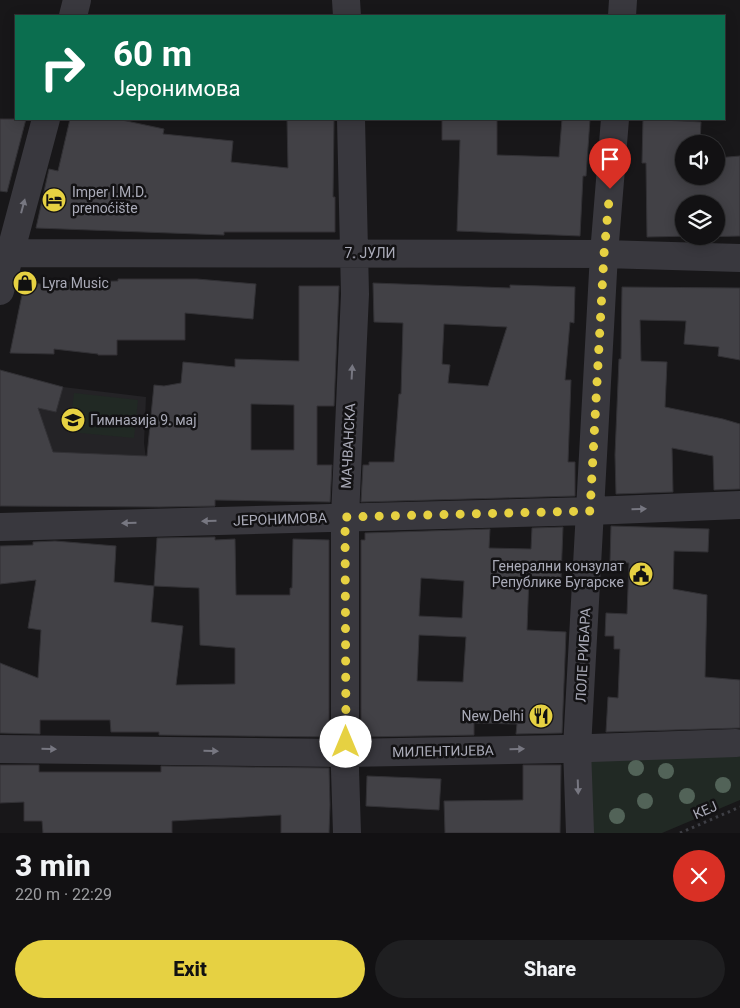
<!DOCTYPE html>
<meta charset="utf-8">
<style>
:root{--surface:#121113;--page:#1f1f21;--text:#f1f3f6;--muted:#9c9da0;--line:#313133;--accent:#e6d142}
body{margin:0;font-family:Roboto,sans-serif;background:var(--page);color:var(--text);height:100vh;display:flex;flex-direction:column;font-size:19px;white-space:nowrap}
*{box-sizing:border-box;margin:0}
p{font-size:16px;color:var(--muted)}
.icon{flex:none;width:28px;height:28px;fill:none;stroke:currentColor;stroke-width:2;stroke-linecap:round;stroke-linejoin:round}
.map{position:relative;height:833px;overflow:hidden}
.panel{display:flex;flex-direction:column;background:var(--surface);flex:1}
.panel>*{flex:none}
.banner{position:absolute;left:15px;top:15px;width:710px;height:105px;border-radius:0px;box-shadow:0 2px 12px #0003,0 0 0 1px var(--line);background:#0b6e4f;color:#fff;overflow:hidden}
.buttons{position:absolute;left:675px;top:135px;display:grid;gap:10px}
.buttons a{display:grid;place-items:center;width:50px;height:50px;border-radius:50%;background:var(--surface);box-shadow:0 2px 12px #0003,0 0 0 1px var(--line);font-size:25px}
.pin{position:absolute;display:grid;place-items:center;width:42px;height:42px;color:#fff;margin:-51px -21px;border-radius:50% 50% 50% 0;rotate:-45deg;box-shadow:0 0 5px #0007}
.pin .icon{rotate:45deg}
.me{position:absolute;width:55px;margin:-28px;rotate:0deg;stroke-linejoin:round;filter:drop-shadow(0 0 4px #0008)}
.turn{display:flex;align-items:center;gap:18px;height:105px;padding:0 15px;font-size:22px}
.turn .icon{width:65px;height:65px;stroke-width:2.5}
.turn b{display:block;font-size:35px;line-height:42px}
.round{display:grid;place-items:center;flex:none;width:52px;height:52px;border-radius:26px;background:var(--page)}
.headline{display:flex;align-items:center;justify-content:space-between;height:85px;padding:0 15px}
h1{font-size:30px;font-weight:800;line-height:38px}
.button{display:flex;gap:10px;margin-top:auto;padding:10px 15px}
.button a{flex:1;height:58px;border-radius:30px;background:var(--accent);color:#111;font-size:20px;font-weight:800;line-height:58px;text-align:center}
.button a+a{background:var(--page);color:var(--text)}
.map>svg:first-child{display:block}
.built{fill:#242326}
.green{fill:#212924}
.building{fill:#424146;stroke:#323135;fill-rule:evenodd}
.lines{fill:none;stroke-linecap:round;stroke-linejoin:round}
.path{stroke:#3e3f45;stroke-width:3;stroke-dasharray:2.5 4;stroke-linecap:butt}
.street{stroke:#39383e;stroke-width:28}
.tree{fill:#526358}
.oneway{fill:#777781}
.route{stroke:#e6d142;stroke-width:9;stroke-dasharray:0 16.2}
.labels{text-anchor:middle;stroke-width:5;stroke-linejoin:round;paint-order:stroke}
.poi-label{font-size:14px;fill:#aaabb8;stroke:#131214;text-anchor:start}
.street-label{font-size:14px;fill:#aaabb8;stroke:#131214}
</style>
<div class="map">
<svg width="740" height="833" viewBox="0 0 740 833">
<rect width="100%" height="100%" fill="#181719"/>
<!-- built -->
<path class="built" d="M0,371L63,387L146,397L144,443L147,467L216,474L215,507L0,505Z"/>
<!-- green -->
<path class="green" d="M74,393L138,400L134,438L69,432Z
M740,745V800L662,833H590V751Z"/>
<!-- building -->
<path class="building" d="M0,119H26L7,192L0,191Z
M70,119H117L164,129L163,134L233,141L231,162L288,168L287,119H334L333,197H335V232H224V235L36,228L49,169L58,171Z
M442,119H497V155L559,157L562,119H590L586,176H583L580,236L457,231L460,140H442Z
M643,119L701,122L700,144H684V176H716V158L740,156V236L702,237L716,236V204H684V236H693L647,237L646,163H642Z
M118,279H197L256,284L253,319L185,313V340H117V355H98V354L54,349V354L10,353L23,290L33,283L62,287L63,282L118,281Z
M373,283L510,288V285L575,287L574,323L570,322L565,380H571L568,462H575V496L361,502L363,465H369V462H394L399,394H401L403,323L374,322ZM444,324L507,327L488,386L448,383L450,365L442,364Z
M299,286H339L334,406H317V465H332L330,502L215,500V506L159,507L0,506V370L63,387L56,412L38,408L53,452L147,456L154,385L164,386L181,383L183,362L235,367V359L299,361ZM251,404L294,405V450H251Z
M622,287L740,288V360L718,356L719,347L684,344L686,321L640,320L641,361L667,362L665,407L723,419L740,424V489L714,490L713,456L672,448L673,492L616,494L615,455L619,359H621Z
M611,526L709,529L708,552L674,551L673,589L707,595L705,677L740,680V728L606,732L608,697L618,698L620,649H614V636H605L606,613L627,614L629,563L610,562Z
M563,527L561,578L529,576L527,630L566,632L562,733L516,734L517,724L474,723V735L361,737V540H365V533L490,529L489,548L531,549L532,528ZM421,578L464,581L462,618L419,616ZM419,635L466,637L463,682L417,681Z
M215,537V540L235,539L236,595H290V588H292L293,539L329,540V737L159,735V732H111L110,720H40V734L0,733V663L38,678L41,630L28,628L36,580L0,584V546L33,545V542L55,541L116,546L114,582L154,586L157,538ZM154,586L199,588L200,645L235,648V684L176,685L183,626L151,622Z
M0,765H39V772H161V766L329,768L330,805L329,833H281V815L172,821V833H43L42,821H24V802L0,803Z
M523,765H561L560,833H445L444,801L523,800Z
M367,776L441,779L439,810L366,806Z"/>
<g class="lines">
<!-- path -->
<path class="path" d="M680,833L740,807"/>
<!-- street -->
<path class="street" d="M346,0L347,16
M73,16L77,0
M622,16L623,0
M0,253L604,254L740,258
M0,291L46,119
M0,527L590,511L740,505
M0,749L345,753L562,749L736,743
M347,833L345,770V517L355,294L351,119
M580,833L577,748L604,254L615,119"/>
</g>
<!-- trees -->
<g class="tree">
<circle cx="636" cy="768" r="8"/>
<circle cx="666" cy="771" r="8"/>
<circle cx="723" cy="785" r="8"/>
<circle cx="687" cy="796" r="8"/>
<circle cx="645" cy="801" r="8"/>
<circle cx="617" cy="816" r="8"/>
</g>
<!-- one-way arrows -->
<defs><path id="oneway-solid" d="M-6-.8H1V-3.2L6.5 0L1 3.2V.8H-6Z" transform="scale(1.25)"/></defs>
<g class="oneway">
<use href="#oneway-solid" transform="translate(23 206) rotate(-75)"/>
<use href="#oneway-solid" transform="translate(352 372) rotate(-87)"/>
<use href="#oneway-solid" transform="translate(639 509) rotate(-2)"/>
<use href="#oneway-solid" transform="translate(209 521) rotate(179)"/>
<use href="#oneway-solid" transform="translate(129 523) rotate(178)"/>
<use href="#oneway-solid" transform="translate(49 749) rotate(1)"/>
<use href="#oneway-solid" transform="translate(517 749) rotate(-1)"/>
<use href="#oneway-solid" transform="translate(211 751) rotate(1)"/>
<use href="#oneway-solid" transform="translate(578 787) rotate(88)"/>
</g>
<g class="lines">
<!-- route -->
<path class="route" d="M346,742L345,517L590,511L604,254L610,189"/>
</g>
<!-- icons -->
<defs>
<symbol id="hotel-disc" viewBox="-11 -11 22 22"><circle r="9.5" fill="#e6d142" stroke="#131214"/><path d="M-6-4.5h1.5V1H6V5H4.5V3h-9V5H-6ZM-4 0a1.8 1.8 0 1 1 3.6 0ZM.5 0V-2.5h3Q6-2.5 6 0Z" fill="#111"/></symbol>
<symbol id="shop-disc" viewBox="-11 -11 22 22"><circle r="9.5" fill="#e6d142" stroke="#131214"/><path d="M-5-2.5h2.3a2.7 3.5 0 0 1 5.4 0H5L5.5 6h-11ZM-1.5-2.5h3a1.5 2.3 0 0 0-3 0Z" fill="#111"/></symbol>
<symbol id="school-disc" viewBox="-11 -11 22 22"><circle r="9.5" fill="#e6d142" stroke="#131214"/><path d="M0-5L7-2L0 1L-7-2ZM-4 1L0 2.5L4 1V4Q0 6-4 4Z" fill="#111"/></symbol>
<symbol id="civic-disc" viewBox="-11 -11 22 22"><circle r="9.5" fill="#e6d142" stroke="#131214"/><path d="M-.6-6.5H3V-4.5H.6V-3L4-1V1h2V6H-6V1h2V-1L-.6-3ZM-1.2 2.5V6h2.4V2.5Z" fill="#111"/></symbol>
<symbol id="restaurant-disc" viewBox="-11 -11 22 22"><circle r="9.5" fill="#e6d142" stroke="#131214"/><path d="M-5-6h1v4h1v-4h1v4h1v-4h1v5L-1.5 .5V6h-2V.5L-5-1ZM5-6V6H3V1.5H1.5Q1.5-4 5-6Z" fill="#111"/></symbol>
</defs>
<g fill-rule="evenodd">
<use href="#hotel-disc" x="40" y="186" width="28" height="28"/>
<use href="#shop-disc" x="11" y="269" width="28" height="28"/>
<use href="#school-disc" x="59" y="406" width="28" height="28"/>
<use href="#civic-disc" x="627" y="560" width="28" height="28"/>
<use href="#restaurant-disc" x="527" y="702" width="28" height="28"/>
</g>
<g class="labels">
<!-- poi labels -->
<g class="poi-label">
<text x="72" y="197">Imper I.M.D.<tspan x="72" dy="16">prenoćište</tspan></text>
<text x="42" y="288">Lyra Music</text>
<text x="90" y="425">Гимназија 9. мај</text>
<text x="624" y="571" text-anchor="end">Генерални конзулат<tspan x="624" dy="16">Републике Бугарске</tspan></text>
<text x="524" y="721" text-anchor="end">New Delhi</text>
</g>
<!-- street labels -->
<g class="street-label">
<text x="370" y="258">7. ЈУЛИ</text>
<text transform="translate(348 446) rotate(-87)" y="5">МАЧВАНСКА</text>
<text transform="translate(280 519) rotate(-2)" y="5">ЈЕРОНИМОВА</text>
<text transform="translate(583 655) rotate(-87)" y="5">ЛОЛЕ РИБАРА</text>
<text transform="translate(443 751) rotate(-1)" y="5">МИЛЕНТИЈЕВА</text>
<text transform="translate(705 810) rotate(-24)" y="5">КЕЈ</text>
</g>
</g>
</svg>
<div class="buttons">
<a><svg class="icon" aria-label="sound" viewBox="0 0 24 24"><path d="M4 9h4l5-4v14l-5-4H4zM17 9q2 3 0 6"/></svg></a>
<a><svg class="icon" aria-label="layers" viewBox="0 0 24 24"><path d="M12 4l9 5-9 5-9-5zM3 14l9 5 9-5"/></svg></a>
</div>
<div class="pin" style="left:610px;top:189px;background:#d93025"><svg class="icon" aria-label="arrive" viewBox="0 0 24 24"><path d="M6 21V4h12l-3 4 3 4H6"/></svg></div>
<svg class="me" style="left:346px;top:742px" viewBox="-20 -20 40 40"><circle r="19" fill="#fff"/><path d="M0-13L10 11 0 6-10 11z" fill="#e6d142"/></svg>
<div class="banner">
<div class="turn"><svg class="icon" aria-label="right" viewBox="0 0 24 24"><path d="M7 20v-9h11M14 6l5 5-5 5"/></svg><div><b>60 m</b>Јеронимова</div></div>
</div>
</div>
<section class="panel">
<div class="headline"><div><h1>3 min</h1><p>220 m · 22:29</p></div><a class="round" style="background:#d93025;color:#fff"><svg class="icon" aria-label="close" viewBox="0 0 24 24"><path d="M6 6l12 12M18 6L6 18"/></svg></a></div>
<div class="button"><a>Exit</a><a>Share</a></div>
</section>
